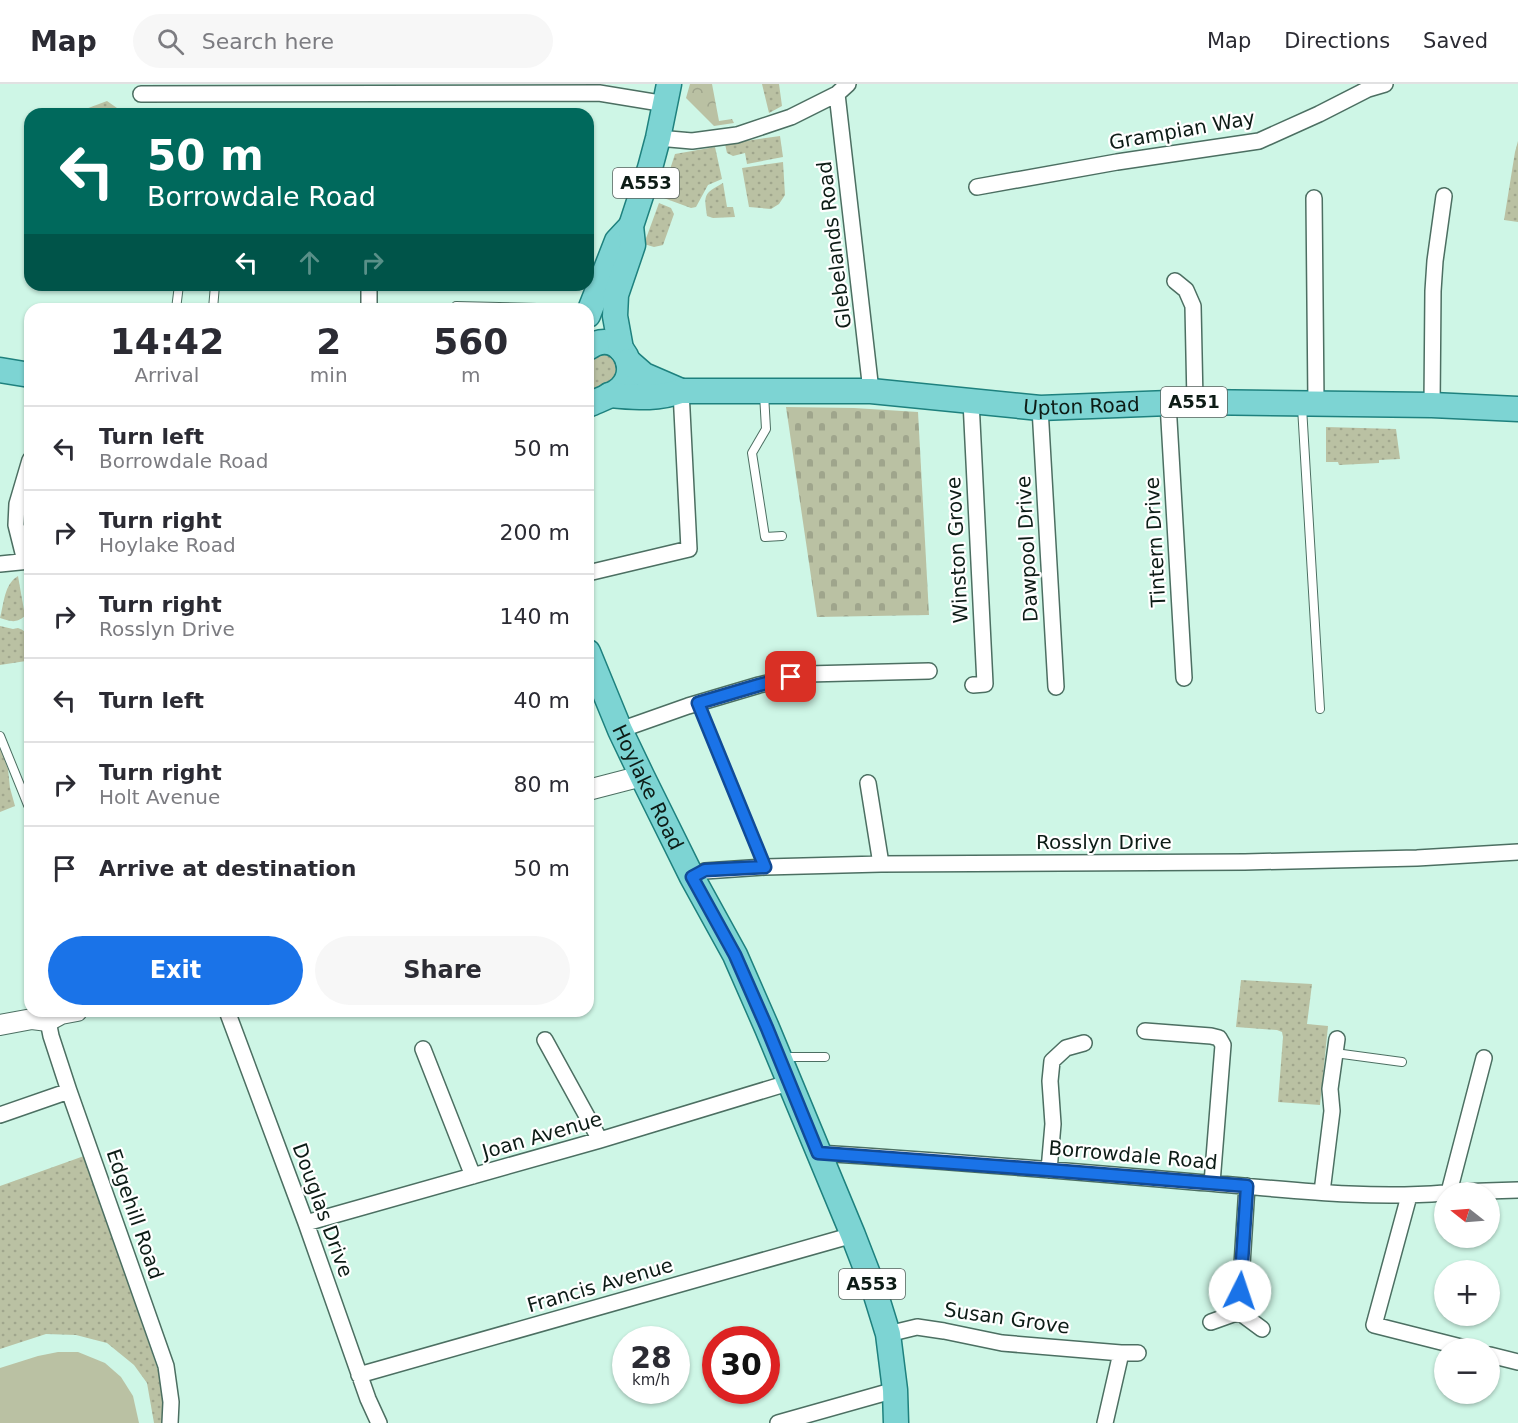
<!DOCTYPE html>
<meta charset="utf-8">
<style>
:root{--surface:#fff;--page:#f7f7f7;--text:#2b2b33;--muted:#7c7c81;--line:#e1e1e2;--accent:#1a73e8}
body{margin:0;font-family:"DejaVu Sans",sans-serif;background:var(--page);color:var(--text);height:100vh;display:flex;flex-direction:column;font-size:22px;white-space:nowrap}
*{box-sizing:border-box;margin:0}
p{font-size:20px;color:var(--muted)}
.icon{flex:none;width:33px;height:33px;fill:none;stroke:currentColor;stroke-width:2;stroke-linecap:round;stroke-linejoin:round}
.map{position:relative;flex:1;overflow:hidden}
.panel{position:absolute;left:24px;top:219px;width:570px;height:714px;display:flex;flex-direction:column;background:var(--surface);border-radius:18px;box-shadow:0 2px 4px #0004}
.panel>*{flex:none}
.hud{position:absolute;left:24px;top:24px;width:570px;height:183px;border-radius:18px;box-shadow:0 2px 4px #0004;background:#00695c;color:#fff;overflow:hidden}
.needle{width:39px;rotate:287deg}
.tools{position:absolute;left:1434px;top:1098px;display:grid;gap:12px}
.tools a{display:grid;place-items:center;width:66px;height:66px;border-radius:50%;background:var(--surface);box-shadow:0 2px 4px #0004;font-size:30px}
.speed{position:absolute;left:612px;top:1242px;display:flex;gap:12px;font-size:30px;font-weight:700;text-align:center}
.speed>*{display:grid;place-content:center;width:78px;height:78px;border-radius:50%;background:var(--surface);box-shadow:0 2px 4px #0004;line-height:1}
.speed small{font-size:15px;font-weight:400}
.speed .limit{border:9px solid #d22;background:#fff;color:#111}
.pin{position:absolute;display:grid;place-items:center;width:51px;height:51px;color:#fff;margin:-26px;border-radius:12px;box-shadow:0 3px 9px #0006}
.me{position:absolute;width:66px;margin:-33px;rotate:4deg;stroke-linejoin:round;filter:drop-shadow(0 0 4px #0008)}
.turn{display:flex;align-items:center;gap:21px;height:126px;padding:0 24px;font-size:27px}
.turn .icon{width:78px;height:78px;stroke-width:2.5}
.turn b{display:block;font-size:42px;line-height:51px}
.lanes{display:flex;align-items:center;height:57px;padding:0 24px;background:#0003;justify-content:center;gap:30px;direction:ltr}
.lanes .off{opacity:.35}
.eta{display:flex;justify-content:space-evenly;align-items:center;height:102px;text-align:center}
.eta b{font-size:36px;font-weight:800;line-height:42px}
.button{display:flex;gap:12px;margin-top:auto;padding:12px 24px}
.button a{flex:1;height:69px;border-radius:36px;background:var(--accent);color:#fff;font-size:24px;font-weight:800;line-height:69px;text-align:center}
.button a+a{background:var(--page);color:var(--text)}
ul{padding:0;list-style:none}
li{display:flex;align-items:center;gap:18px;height:84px;padding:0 24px;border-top:2px solid var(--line)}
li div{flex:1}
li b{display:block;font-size:22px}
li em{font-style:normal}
header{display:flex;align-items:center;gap:36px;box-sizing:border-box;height:84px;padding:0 30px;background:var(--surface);border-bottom:2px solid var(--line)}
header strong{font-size:28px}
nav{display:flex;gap:33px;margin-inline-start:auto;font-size:21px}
.search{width:420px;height:54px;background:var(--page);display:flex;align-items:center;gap:15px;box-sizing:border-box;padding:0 21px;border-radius:33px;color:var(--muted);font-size:22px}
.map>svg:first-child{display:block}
.grass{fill:url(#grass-dots)}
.forest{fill:url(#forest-crowns)}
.cemetery{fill:url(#cemetery-stones)}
.pitch{fill:#bac1a3}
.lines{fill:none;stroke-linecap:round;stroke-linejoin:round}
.service-casing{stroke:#4c6f62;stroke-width:10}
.minor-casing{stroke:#4c6f62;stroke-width:18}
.tertiary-casing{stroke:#4c6f62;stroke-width:22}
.primary-casing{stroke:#1e817e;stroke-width:27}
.service{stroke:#fff;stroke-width:8}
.minor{stroke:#fff;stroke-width:15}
.tertiary{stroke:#fff;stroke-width:20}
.primary{stroke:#7dd4d3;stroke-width:24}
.route-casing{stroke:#114b97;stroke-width:15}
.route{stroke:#1a73e8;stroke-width:10}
.labels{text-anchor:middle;stroke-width:4.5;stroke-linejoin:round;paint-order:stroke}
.shield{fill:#fff;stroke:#56605c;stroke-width:1.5}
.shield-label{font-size:18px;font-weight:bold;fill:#0d1c16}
.street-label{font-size:20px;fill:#0d1c16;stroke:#fff}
</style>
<header>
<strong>Map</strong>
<div class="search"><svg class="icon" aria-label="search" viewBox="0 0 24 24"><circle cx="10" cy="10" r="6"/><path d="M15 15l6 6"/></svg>Search here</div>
<nav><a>Map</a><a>Directions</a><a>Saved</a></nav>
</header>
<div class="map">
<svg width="1518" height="1339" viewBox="0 0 1518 1339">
<defs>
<pattern id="grass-dots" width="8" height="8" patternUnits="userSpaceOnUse" patternTransform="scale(1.5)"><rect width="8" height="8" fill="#bac1a3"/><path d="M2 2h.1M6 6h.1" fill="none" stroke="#9fa58c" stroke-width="1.8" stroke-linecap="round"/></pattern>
<pattern id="forest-crowns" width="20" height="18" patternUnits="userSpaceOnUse" patternTransform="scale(1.5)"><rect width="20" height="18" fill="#bac1a3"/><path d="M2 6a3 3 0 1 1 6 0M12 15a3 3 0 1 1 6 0" fill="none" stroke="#9fa58c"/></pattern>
<pattern id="cemetery-stones" width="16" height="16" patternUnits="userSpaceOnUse" patternTransform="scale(1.5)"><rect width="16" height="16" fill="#bac1a3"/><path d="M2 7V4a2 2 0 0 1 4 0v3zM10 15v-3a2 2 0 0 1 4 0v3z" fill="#9fa58c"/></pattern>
</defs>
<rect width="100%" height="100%" fill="#cef6e6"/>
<!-- grass -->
<path class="grass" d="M762,0H779L782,22L769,29Z
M107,17L117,24H138L142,30H76L75,29Z
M780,52L783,73L747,80L745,69L733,72L727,69L725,60Z
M1518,57V138L1504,136L1515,68Z
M715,63L722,95L708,101L696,123L691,124L661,113L675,70Z
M783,78L785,111L779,120L771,125L749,123L742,84Z
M723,99L727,123H733L735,133L713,134L707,132C704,111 703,110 723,99Z
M659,119L671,124L674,130L663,161L654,163L644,160Z
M602,268L614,272L620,285L616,298L588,310V278Z
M1326,343L1396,345L1400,375L1379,376V379L1339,381L1338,378H1326Z
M18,492L25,532C15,540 11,537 0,534C4,520 4,500 18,492Z
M0,542L13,545L18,544C32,548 30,562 30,574L26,575V577L0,581Z
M0,662L8,685L10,704L15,722L0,728Z
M1241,896L1312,900L1307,940L1328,942L1320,1021L1278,1018L1283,953L1282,948L1277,946L1236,943Z
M84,1072L159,1289L163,1314V1339H154L147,1299L134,1281L107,1259L76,1251L46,1250L0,1265V1102Z"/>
<!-- forest -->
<path class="forest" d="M690,0H712L719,37L732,35L734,39L714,42L686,14Z"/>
<!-- cemetery -->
<path class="cemetery" d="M786,323L854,324L918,328L929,531L817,533Z"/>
<!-- pitch -->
<path class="pitch" d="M58,1268H78L105,1279L121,1293L133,1312L139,1339H0V1284L38,1272Z"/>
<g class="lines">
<defs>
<path id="service" d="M176,225L179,201
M213,225L215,201
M456,225V222L537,224L541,225
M764,310L766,345L752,369L765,453L782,452
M1302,323L1320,625
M697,619L765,783
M0,652L28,721
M1335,969L1402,978
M783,973H825"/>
<path id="minor" d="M141,10L599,9L666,20
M837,10L871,307
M658,54L692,57L737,51L791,33L837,10L848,0
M977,103L1117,78L1259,57L1319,30L1368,5L1385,0
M1314,114L1316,319
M1175,197L1186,206L1193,222L1195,318
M369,201V225
M971,317L985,600L973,601
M1168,319L1184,594
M1432,321L1433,207L1435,177L1444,112
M1040,324L1056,603
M25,477L16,441L17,420L30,376
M0,480L30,477
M588,489L689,465L681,307
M620,646L688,622L759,601L807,590L929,587
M868,699L881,780
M692,793L705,787L765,783L881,780L1245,778L1417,774L1518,768
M227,927L306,1139L368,1315L379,1339
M48,937L51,952L69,1007L166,1282L171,1318L170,1339
M1145,947L1211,952L1219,954L1223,961L1212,1099
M545,956L600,1056
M423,965L473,1092
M0,1031L69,1007
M818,1069C944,1077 1069,1087 1195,1098C1277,1104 1362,1116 1444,1109
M1049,1086L1053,1040L1050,997L1052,977L1066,964L1084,959
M1322,1108L1332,1027L1330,1005L1337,955
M1449,1108L1484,974
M1455,1108L1518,1106
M1409,1112L1374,1241L1465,1264
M306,1139L600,1056L788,999
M1239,1228L1262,1245
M1211,1238L1239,1228L1247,1102
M888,1250L917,1243L944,1247L1002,1259L1121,1269L1105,1339
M1121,1269H1138
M1490,1271L1518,1278
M359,1291L853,1151
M778,1339L895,1306"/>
<path id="tertiary" d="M588,706L642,692
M0,941L32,935L48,937L61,930L77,927"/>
<g id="primary">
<path d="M588,231L617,157L631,142"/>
<path d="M588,264C616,243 643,282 621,304C613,312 598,316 588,321"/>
<path d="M621,265L615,232L616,211L633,161L631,142L650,84L658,54L669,0"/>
<path d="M628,277L644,291L681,307"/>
<path d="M0,286L30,291"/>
<path id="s1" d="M609,311C636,313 655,316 681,307H871L1040,324L1195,318L1432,321L1518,325"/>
<path id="s2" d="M588,568L620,646L642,692L692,793L735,871L767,944L853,1151L875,1208L888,1250L895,1306L896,1339"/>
</g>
</defs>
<!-- service casing -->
<use href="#service" class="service-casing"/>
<!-- minor casing -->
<use href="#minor" class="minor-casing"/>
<!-- tertiary casing -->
<use href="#tertiary" class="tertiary-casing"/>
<!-- primary casing -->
<use href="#primary" class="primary-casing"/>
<!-- service -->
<use href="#service" class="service"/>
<!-- minor -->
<use href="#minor" class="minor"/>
<!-- tertiary -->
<use href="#tertiary" class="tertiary"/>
<!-- primary -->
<use href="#primary" class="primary"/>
</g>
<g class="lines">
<defs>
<path id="route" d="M791,593L759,601L698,619L765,783L705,786L692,793L735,871L767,944L818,1069L1048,1086L1247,1102L1240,1207"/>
</defs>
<!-- route casing -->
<use href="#route" class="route-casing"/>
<!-- route -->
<use href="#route" class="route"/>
</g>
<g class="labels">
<!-- shield labels -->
<g class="shield">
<rect x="613" y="84" width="66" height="30" rx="4.5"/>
<rect x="1161" y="303" width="66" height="30" rx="4.5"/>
<rect x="839" y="1185" width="66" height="30" rx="4.5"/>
</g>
<g class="shield-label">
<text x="646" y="105">A553</text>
<text x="1194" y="324">A551</text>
<text x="872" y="1206">A553</text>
</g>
<!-- street labels -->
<g class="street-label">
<text transform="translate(1182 46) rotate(-10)" y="7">Grampian Way</text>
<text transform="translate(834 161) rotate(-97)" y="7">Glebelands Road</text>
<text dy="7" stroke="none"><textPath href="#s1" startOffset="474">Upton Road</textPath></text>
<text transform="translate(1155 458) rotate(-93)" y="7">Tintern Drive</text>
<text transform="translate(1027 465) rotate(-93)" y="7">Dawpool Drive</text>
<text transform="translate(957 466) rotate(-93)" y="7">Winston Grove</text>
<text dy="7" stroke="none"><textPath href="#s2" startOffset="148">Hoylake Road</textPath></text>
<text x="1104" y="765">Rosslyn Drive</text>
<text transform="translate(542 1051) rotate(-16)" y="7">Joan Avenue</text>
<text transform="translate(1133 1071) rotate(5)" y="7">Borrowdale Road</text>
<text transform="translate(323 1126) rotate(70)" y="7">Douglas Drive</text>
<text transform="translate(135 1130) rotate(71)" y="7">Edgehill Road</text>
<text transform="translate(600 1201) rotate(-16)" y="7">Francis Avenue</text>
<text transform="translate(1007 1234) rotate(8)" y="7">Susan Grove</text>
</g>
</g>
</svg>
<div class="tools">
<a><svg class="needle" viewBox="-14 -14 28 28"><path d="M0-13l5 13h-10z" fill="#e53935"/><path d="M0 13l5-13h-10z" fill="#7c7c81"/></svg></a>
<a>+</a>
<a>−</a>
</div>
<div class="speed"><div>28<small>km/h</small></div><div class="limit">30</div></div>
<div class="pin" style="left:791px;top:593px;background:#d93025"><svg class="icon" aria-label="arrive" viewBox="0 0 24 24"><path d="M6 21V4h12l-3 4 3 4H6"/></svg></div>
<svg class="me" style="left:1240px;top:1207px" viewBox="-20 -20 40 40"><circle r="19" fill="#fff"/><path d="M0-13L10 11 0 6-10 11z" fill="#1a73e8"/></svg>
<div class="hud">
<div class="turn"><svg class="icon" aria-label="left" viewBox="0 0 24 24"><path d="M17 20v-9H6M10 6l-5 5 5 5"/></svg><div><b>50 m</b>Borrowdale Road</div></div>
<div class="lanes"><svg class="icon" aria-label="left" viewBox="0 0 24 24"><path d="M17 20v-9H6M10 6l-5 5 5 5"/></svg><svg class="icon off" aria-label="ahead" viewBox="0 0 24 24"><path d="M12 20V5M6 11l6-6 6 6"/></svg><svg class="icon off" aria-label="right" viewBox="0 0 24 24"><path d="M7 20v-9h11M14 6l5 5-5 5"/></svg></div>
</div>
<section class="panel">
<div class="eta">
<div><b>14:42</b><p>Arrival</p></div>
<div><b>2</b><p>min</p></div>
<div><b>560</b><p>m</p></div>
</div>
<ul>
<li><svg class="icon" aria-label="left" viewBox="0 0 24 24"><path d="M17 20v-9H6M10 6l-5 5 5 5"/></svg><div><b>Turn left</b><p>Borrowdale Road</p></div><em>50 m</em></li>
<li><svg class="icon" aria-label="right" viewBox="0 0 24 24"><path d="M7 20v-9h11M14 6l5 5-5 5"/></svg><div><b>Turn right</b><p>Hoylake Road</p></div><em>200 m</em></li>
<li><svg class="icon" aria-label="right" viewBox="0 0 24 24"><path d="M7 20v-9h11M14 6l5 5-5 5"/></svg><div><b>Turn right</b><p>Rosslyn Drive</p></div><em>140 m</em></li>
<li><svg class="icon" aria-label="left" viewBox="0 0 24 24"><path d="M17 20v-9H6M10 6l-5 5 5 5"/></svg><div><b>Turn left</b></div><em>40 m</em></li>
<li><svg class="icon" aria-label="right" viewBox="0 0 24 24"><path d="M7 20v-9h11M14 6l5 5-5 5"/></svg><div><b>Turn right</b><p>Holt Avenue</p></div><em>80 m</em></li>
<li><svg class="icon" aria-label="arrive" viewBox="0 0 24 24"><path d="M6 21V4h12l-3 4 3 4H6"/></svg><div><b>Arrive at destination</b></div><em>50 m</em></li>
</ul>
<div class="button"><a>Exit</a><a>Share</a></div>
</section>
</div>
